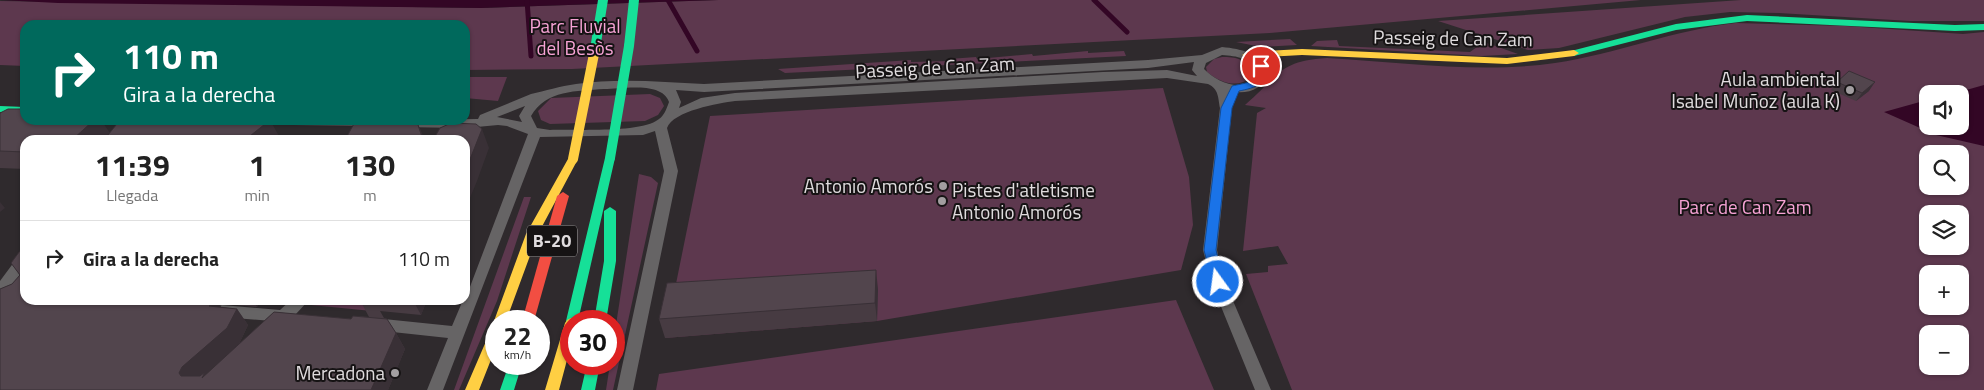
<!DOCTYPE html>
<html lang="es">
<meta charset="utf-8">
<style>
:root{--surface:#fff;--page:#f6f6f6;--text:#222;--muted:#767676;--line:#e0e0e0}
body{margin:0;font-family:"Titillium Web",sans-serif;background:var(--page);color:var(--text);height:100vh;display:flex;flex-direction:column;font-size:19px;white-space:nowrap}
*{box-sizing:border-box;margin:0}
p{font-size:16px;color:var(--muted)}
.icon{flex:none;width:28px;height:28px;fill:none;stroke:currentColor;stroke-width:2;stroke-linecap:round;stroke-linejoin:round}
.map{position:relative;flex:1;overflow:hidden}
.panel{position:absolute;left:20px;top:135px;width:450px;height:170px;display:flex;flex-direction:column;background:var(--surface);border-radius:15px;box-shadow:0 1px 4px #0004}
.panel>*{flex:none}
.top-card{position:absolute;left:20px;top:20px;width:450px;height:105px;border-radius:15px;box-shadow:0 1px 4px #0004;background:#00695c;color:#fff;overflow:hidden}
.controls{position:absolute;left:1919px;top:85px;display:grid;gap:10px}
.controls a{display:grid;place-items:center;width:50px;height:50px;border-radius:10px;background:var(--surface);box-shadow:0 1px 4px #0004;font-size:25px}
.speed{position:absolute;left:485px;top:310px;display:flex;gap:10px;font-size:25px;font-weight:700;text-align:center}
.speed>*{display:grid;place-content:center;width:65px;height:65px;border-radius:50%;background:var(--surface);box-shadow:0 1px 4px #0004;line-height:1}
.speed small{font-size:12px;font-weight:400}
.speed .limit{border:8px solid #d22;background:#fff;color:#111}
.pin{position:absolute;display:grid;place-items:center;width:42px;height:42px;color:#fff;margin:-21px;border:2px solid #fff;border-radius:50%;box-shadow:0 1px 5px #0007}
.me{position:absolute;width:55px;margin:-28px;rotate:346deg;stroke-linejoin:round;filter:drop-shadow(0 0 4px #0008)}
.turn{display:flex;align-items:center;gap:18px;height:105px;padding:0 20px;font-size:22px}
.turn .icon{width:65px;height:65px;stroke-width:2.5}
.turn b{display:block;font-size:35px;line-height:42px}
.eta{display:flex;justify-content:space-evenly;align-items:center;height:85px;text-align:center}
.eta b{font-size:30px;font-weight:700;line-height:35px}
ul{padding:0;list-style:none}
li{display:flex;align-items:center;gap:15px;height:75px;padding:0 20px;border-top:1px solid var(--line)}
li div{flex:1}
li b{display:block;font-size:19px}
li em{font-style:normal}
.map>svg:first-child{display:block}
.green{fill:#5d384e;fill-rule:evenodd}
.water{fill:#330625}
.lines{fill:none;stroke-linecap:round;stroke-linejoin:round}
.stream{stroke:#330625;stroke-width:5}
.street{fill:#666465;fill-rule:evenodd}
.fast{fill:#16e098;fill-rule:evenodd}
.slow{fill:#ffcf43;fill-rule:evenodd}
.jam{fill:#f24e42;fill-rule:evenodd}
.fast-bridge{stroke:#16e098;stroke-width:10}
.slow-bridge{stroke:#ffcf43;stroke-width:10}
.wall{fill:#473b42}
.shaded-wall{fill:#393036}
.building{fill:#52454d;stroke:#393036}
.route{fill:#1a73e8;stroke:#114b97}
.poi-dot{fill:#a29ea0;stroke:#161314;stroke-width:2}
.labels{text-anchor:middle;stroke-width:4;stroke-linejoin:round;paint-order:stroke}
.shield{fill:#161314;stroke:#a3a0a1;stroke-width:1}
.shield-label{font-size:18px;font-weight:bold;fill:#e0dcde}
.park-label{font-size:19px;fill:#f7a3d5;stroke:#161314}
.street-label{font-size:19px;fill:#e0dcde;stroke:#161314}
.poi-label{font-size:19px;fill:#e0dcde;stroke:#161314;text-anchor:end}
</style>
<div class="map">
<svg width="1984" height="390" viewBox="0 0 1984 390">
<rect width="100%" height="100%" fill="#2f2a2d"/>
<!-- green -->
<path class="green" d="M718,0H1641L1270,33L572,69L465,70V25H25V66L0,65V1L481,8Z
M1741,0H1984V21H1910L1779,13L1730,12L1685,17L1559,48L1528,50L1438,21Z
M1736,23L1845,26L1963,34L1984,32V390H1292L1246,274L1268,272V266L1288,264L1278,246L1243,251L1257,113L1266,108L1245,105C1279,76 1278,61 1327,58C1400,62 1482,74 1555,63C1616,54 1674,30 1736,23ZM1928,94H1960V126H1928ZM1928,154H1960V186H1928ZM1928,214H1960V246H1928ZM1928,274H1960V306H1928ZM1928,334H1960V366H1928Z
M1290,39L1297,45L1261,47L1236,42Z
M1337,40L1339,46L1470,52L1484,42L1518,54L1482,56L1311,46L1317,41Z
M1088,51V53L1124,51L1126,56L785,73L778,69L911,60V62L949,61V59L976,57L977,59L1032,54L1033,56Z
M1222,57C1235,57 1248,59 1254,72L1252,77C1237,89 1221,83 1207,72L1206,67L1214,59Z
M465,77H507L498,101L465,98Z
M1163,88L1189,177L1193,225L1181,270L877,321L665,338L710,116Z
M650,94L660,98L664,106L658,115L645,121L550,124L541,120L538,111L551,98Z
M639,174L651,177L658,183L613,390H606L610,364H614V338Z
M524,197H531L497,301L459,390H454Z
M316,300H377L372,311L311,305Z
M1176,300L1214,390H656L659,374Z"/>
<!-- water -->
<path class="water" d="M0,0H718L481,8L58,3Z
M1984,85V146L1936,135L1884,112L1927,100L1928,126H1960V94H1952Z"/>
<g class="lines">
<!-- stream -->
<path class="stream" d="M527,0L531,56
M668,0L697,51
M1094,0L1127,32"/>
<!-- street -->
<path class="street" d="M1222,47C1242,49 1260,53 1269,73C1262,90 1247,95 1229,91L1232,108L1217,250L1225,282L1271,390H1255L1211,282L1203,250L1220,108C1218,98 1219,89 1208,84L1167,78L735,101C719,103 673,111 667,128L678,171L633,390H617L664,171L655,131L643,135L540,137L443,390H427L448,338L374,330L369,328L366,324L369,320L374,318L452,326L463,300H465L528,134L507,126L498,125L466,128L400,127L395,126L394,123L395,120L478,119L480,115L531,94C545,91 560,86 576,84C618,78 662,82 704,84L1148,60L1202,55ZM1222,55C1237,56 1251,58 1257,73C1247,95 1217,83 1204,69L1206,63ZM1194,62L1192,70L1197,76L1167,70L1103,72L735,93L701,98L679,108L681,102L676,90L704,92L1148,68ZM604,89C622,89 662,81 669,102C666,110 664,117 656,121C636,133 575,129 550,130L537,128L531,116C546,90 577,91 604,89ZM525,106L519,116L522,122L497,117Z
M216,120H378L379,122L373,126L222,124Z
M25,253V269L5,296L0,298V281L20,254Z
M291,300H309L295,315L293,321L279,326L272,321L222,317L217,315L214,311L217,307L222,305L280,310Z"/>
<!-- fast -->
<path class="fast" d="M598,0H608L600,49L595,52L590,49Z
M629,0H639L634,46L629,49L624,46Z
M1747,15L1955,25L1984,24V30L1955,31L1747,21L1676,30L1574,56L1569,53L1571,51L1676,24Z
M0,106L25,107V113L0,112Z
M610,155L615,158L578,321H571V326L568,324L566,321L605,158Z
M610,207L616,211V261L606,321H594L604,261V211Z
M509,364H522L514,390H500Z
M587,364H600L595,390H581Z"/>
<!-- slow -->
<path class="slow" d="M1302,49L1507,58L1574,50L1579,53L1574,56L1507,64L1302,55L1247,58L1242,55L1247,52Z
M573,156L578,159L538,234L506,321H496V324L494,321L526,234L568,159Z
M571,318L576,321H571V345L559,390H545L565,323L567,320Z
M496,327V347L479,390H465L490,332L491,329Z"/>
<!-- jam -->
<path class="jam" d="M563,192L569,196L534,321H522L557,196Z"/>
<!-- fast-bridge -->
<path class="fast-bridge" d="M610,158L629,46"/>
<!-- slow-bridge -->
<path class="slow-bridge" d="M573,159L595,49"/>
</g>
<!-- wall -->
<path class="wall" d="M1837,82L1869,91L1856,101L1831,90Z
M0,113L110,133L25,140V169L0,168Z
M25,244V300H282L274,303L260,302L257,307L218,303L221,307L237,309L248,325L239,344L274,312L351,319L353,316L369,317L360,300H427L421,315L380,311L384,318L387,319L396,333L405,349L388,390H0V289L12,284L20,275L11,263Z
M878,289L877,321L665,338L659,319Z"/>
<!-- shaded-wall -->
<path class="shaded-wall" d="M1875,82L1869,91L1856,101L1862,93Z
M87,120H101L110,133L102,140H72Z
M270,120L279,136L274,140H245Z
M417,122L425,140H423Z
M482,129L489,148L477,181L465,210V172Z
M0,202L5,208L0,212Z
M876,270L878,289L877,321L875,303Z
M252,300H259L260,302L257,307Z
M272,300H282L274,303Z
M413,300H427L421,315Z
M218,303L230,319L209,306Z
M237,309L248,325L239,344L192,389L179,373L182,367Z
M396,333L405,349L388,390H371Z"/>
<!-- building -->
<path class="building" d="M1849,71L1875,82L1862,93L1837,82Z
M8,109H25V120H94L72,140H25V152L0,151V113Z
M120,120H270L245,140H104Z
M356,120L417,122L423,140H345Z
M451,123L476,124L482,129L465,172V140H433L440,128Z
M25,244V300H184L218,303L209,306L237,309L227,328L182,367L179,373L181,376H200L205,372L202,378L274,312L351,319L353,316L387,319L396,333L371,390H0V289L12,284L20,275L11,263Z
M876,270L875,303L659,319L667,283Z"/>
<!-- route -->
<path class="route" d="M1261,63L1264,64C1274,83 1254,88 1239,91L1232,108L1216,250L1224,282L1218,287L1212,282L1204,250L1221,108L1232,86C1244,83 1261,83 1256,66Z"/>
<!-- markers -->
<g class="poi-dot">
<circle cx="1850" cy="90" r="5"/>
<circle cx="943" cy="186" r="5"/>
<circle cx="942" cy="201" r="5"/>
<circle cx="395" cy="373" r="5"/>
</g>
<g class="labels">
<!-- shield labels -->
<rect class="shield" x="527" y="225.5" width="50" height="31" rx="4"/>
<g class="shield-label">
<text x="552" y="247">B-20</text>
</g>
<!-- park labels -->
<g class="park-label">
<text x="575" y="33">Parc Fluvial<tspan x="575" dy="22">del Besòs</tspan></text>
<text x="1745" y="214">Parc de Can Zam</text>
</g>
<!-- street labels -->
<g class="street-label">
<text transform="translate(1453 38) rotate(1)" y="7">Passeig de Can Zam</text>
<text transform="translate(935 67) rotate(-3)" y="7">Passeig de Can Zam</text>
</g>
<!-- poi labels -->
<g class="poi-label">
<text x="1840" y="86">Aula ambiental<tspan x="1840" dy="22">Isabel Muñoz (aula K)</tspan></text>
<text x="933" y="193">Antonio Amorós</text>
<text x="952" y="197" text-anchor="start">Pistes d'atletisme<tspan x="952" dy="22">Antonio Amorós</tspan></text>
<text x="385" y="380">Mercadona</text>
</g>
</g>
</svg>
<div class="controls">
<a><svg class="icon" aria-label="sound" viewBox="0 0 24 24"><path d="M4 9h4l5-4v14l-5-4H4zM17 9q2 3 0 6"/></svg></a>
<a><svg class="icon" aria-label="search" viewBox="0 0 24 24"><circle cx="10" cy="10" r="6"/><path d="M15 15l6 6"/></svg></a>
<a><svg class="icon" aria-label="layers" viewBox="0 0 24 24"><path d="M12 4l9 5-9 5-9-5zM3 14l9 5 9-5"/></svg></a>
<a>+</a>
<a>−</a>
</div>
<div class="speed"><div>22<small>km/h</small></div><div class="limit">30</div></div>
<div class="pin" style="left:1261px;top:66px;background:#d93025"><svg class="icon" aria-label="arrive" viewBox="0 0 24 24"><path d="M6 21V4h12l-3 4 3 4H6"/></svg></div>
<svg class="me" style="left:1218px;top:282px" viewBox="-20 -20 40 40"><circle r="17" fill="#1a73e8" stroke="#fff" stroke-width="3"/><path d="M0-11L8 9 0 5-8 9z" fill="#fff"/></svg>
<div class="top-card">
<div class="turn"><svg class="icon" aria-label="right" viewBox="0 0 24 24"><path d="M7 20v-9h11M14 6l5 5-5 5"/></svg><div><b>110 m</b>Gira a la derecha</div></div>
</div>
<section class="panel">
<div class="eta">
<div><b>11:39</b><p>Llegada</p></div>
<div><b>1</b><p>min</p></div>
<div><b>130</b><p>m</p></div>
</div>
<ul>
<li><svg class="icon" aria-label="right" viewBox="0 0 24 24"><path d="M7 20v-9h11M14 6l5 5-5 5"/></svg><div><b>Gira a la derecha</b></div><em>110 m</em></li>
</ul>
</section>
</div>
